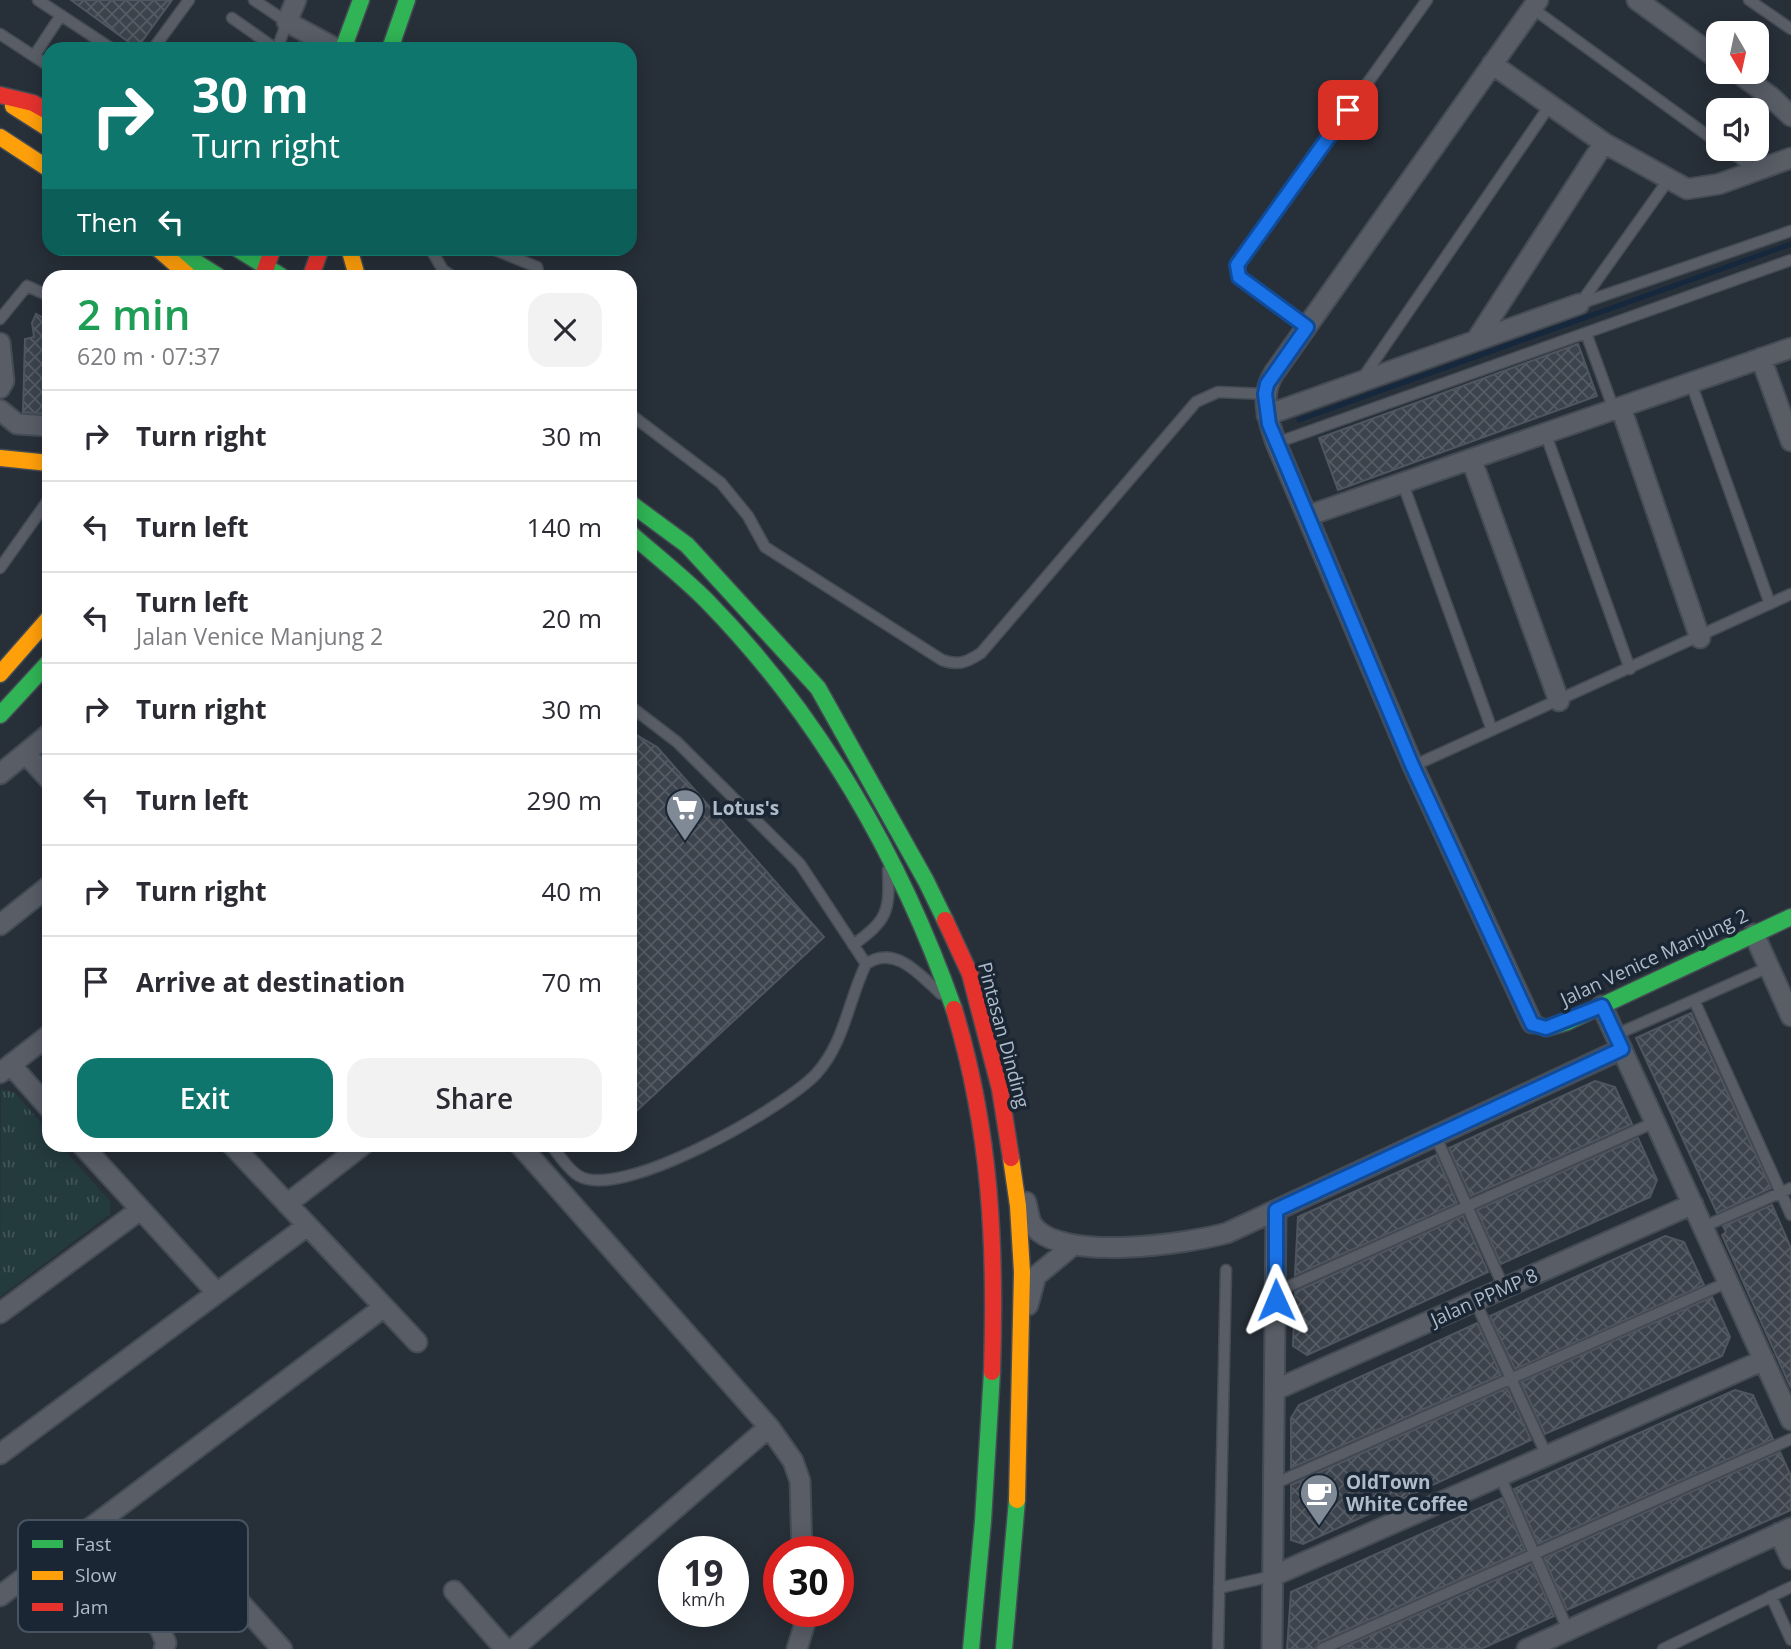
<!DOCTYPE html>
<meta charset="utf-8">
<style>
:root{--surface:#fff;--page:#f2f2f3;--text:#2b2b33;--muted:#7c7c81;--line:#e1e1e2;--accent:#0f766e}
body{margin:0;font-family:"Open Sans",sans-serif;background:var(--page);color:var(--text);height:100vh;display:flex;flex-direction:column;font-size:26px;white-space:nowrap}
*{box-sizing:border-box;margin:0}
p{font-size:23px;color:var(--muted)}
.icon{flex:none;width:38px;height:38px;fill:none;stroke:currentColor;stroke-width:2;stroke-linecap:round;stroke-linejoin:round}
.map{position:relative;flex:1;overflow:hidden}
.side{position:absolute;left:42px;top:270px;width:595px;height:882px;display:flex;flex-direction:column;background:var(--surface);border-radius:21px;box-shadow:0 4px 18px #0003}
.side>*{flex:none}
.guide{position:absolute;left:42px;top:42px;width:595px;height:214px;border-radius:21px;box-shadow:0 4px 18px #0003;background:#0f766e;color:#fff;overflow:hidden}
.needle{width:46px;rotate:171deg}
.fabs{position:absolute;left:1706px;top:21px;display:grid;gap:14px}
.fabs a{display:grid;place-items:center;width:63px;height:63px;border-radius:14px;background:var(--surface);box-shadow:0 4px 18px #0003;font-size:35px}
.speed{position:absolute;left:658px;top:1536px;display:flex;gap:14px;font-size:35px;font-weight:700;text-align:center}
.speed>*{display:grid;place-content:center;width:91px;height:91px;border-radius:50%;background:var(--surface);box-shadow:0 4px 18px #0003;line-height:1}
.speed small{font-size:18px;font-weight:400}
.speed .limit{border:10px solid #d22;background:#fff;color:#111}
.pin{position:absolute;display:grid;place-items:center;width:60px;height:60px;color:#fff;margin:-30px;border-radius:14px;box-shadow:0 4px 10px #0006}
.me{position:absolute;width:77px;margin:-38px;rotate:359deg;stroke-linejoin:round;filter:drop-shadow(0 0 5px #0008)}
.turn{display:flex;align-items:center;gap:24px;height:147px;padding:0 35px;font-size:32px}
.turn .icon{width:91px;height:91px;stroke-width:2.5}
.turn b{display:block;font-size:49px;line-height:60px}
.then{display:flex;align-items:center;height:66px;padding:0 35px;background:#0003;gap:14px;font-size:26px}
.round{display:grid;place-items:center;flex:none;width:74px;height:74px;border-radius:21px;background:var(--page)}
.head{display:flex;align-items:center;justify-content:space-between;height:119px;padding:0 35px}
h1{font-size:42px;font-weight:600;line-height:52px;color:#1e9e55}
.cta{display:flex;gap:14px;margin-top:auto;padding:14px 35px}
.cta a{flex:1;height:80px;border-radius:21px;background:var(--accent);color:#fff;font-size:28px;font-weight:600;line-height:80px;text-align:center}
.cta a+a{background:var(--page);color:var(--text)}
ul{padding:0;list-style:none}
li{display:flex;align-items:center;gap:21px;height:91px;padding:0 35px;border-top:2px solid var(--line)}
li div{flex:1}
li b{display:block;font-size:26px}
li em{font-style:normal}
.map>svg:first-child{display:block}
.park{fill:url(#park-tufts)}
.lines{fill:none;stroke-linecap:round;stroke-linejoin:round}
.stream{stroke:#15283d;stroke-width:5}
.building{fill:url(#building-cross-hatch);stroke:#4f5660;stroke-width:2}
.lane-casing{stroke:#444b54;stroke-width:13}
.street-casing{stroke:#444b54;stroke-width:23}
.fast-casing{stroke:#444b54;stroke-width:19}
.slow-casing{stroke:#444b54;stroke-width:19}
.jam-casing{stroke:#444b54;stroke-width:19}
.lane{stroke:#585d66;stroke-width:10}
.street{stroke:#585d66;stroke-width:19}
.fast{stroke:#30b455;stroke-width:16}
.slow{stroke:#ff9f0a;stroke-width:16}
.jam{stroke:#e5322d;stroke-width:16}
.route-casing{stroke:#114b97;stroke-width:18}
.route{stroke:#1a73e8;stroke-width:12}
.labels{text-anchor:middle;stroke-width:7;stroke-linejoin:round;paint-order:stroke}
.poi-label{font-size:19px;font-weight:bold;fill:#b0bbca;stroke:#1a2633;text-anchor:start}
.street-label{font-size:19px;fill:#b0bbca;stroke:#1a2633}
.key{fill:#1a2633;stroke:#475360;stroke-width:2}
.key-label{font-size:19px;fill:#b0bbca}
</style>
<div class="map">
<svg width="1791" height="1649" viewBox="0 0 1791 1649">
<defs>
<pattern id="park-tufts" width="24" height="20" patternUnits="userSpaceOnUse" patternTransform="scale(1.75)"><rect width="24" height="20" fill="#243b3e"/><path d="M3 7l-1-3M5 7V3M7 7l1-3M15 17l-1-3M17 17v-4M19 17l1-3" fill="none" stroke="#415559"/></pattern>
<pattern id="building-cross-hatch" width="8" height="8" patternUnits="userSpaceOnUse" patternTransform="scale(1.75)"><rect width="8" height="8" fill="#3c434c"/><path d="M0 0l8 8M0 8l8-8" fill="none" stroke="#565c64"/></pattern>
</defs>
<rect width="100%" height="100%" fill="#272f38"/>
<!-- park -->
<path class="park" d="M1,1089L15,1093L49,1132V1144L60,1145L110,1201V1214L0,1297Z"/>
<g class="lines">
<!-- stream -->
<path class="stream" d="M1299,420L1791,244"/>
</g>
<!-- building -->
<path class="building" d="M71,0H172L137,48Z
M36,314L49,321V414L23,412L25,339L34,337L32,323Z
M1578,344L1597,396L1338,490L1319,438Z
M630,731L657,747L824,937L630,1117Z
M1691,1013L1771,1188L1717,1213L1636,1038Z
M1595,1081L1615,1087L1632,1124L1471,1196L1449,1148Z
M1638,1138L1657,1180L1650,1197L1501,1264L1477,1210Z
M1436,1155L1457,1203L1295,1275L1298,1217Z
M1772,1205L1791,1248V1388L1722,1235L1726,1232L1723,1226Z
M1463,1216L1488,1272L1307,1355L1293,1346L1295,1292Z
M1665,1236L1684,1242L1704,1285L1515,1369L1490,1316Z
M1712,1297L1730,1337L1722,1356L1545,1434L1521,1382Z
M1477,1323L1501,1375L1291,1468V1418L1299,1405Z
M1507,1388L1531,1440L1303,1544L1291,1540V1485Z
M1735,1390L1753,1395L1773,1439L1538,1544L1514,1489Z
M1780,1452L1791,1476V1510L1567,1610L1544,1558Z
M1502,1498L1525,1550L1319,1642L1315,1649H1287L1291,1592Z
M1531,1564L1554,1616L1481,1649H1340Z"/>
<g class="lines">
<defs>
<path id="lane" d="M38,0L112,49
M254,0L287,22L277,49
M1749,0L1791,29
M1532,8L1718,143
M232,18L276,49
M0,34L49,66
M153,49L189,0
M34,56L61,15
M1727,149L1757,171
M430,248L443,270L452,276
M490,248L537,267L539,276
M1579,304L1791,231
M1580,304L1669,179
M0,319L27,286L49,296
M1307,327L1239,277L1237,265L1427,0
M1586,333L1614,410
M1362,379L1550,105
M1691,383L1770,604
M630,414L721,483L748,516L765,547L942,660C959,666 967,662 981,653L1196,402L1218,392L1265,394
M1546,435L1630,669
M1276,443L1791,260
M1403,484L1492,730
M0,568L49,499
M630,706L677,742L800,864L866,964
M1413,766L1791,594
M853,945C887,920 890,913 888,870
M1694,1000L1791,1215
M1615,1035L1769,967
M1435,1135L1504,1288
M550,1144C558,1153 568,1170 579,1176C622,1201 784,1108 816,1074C845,1042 848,1001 866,964C895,944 920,975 941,994
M1703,1227L1791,1188
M1276,1292L1655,1122
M1475,1301L1547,1456
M1500,1476L1568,1630
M1274,1484L1728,1282
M1219,1588L1273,1576
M1771,1596L1791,1640
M1218,1649L1226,1270
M1322,1649L1791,1439
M1663,1649L1791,1587"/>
<path id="street" d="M296,0L287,22L337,49
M1637,0L1718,59
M1492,64L1604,143L1687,189L1719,184L1791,158
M1737,72L1771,97L1791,116
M1477,339L1604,143
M0,343L4,381L0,388
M1761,358L1791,441
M1621,408L1700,638
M0,410L17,424L49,426
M1267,415L1579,304
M1472,461L1559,701
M1307,516L1791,348
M26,754L49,779
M0,774L49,734
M0,925L49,886
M1754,934L1791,1016
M1602,1006L1791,1420
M1532,1023L1413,766L1276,443C1268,419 1259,397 1274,373L1538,0
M11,1065L49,1108
M0,1073L49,1035
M81,1144L217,1293
M231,1144L417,1342
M519,1144L769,1427L793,1461L800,1481L802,1552
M1026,1202C1028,1210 1029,1222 1034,1227C1064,1262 1186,1244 1227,1233L1622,1049
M287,1204L364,1144
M1028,1305L1036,1276L1071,1247
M0,1313L140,1210
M1275,1390L1693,1204
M0,1454L307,1226
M88,1533L160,1629L166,1643L164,1649
M1779,1533L1791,1559
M199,1557L282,1649
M1273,1576L1764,1360
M454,1591L505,1649
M0,1596L384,1307
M513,1649L769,1427
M797,1649L804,1626L803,1612
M1272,1649L1276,1210
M1527,1649L1791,1528"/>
<path id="fast" d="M343,49L361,0
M390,49L407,0
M173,248L218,276
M236,248L281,276
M630,503L687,545L818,688L926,881L945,920
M630,533C655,555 682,576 706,600C819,715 901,858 954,1009
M0,715L49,662
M1532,1023L1546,1028L1567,1022L1791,917
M971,1649L983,1521L992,1372
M1004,1649L1017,1500"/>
<path id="slow" d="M13,106L49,129
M0,137L49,169
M157,248L189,276
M349,248L357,276
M0,458L49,463
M0,674L49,618
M1011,1158L1018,1206L1022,1272L1017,1500"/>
<path id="jam" d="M0,95L33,103L49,112
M263,276L273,248
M311,276L321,248
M945,920L970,974L1000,1089L1011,1158
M954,1009C991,1131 996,1246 992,1372"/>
</defs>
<!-- lane casing -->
<use href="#lane" class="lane-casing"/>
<!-- street casing -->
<use href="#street" class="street-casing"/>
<!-- fast casing -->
<use href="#fast" class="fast-casing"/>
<!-- slow casing -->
<use href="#slow" class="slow-casing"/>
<!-- jam casing -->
<use href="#jam" class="jam-casing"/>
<!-- lane -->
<use href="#lane" class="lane"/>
<!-- street -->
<use href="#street" class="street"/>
<!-- fast -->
<use href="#fast" class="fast"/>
<!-- slow -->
<use href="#slow" class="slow"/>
<!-- jam -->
<use href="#jam" class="jam"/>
</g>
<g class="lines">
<defs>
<path id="route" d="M1276,1300V1210L1622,1049L1602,1006L1546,1028L1532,1024L1412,765L1269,424L1265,394L1267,384L1307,327L1239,277L1237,265L1348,110"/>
</defs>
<!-- route casing -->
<use href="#route" class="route-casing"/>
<!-- route -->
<use href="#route" class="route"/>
</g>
<!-- icons -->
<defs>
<symbol id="supermarket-pin" viewBox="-11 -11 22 30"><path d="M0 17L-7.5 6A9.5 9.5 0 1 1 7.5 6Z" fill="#808a97" stroke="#1a2633"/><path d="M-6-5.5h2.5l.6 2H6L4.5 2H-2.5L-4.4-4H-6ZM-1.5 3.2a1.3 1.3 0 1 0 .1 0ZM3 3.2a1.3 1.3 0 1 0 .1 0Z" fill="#fff"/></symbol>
<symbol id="cafe-pin" viewBox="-11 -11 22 30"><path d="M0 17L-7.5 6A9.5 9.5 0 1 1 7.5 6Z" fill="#808a97" stroke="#1a2633"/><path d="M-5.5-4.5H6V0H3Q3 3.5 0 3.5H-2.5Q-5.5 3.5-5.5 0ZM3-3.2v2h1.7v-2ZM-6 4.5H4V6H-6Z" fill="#fff"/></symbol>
</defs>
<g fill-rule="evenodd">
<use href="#supermarket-pin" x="663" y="786" width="44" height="60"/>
<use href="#cafe-pin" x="1297" y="1471" width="44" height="60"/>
</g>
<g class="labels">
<!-- poi labels -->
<g class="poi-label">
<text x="712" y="815">Lotus's</text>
<text x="1346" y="1489">OldTown<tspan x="1346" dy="22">White Coffee</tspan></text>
</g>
<!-- street labels -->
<g class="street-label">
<text transform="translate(1654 957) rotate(-25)" y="7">Jalan Venice Manjung 2</text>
<text transform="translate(1004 1035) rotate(75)" y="7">Pintasan Dinding</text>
<text transform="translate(1484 1297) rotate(-24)" y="7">Jalan PPMP 8</text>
</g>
</g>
<!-- legend -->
<rect x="18" y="1520" width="230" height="112" rx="10" class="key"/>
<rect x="32" y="1540" width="31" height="8" fill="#30b455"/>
<rect x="32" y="1571" width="31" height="9" fill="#ff9f0a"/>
<rect x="32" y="1603" width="31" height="8" fill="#e5322d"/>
<g class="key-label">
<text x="75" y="1551">Fast</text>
<text x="75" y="1582">Slow</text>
<text x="75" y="1614">Jam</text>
</g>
</svg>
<div class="fabs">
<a><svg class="needle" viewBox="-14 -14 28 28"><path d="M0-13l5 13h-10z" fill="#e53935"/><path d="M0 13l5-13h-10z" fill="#7c7c81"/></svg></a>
<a><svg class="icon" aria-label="sound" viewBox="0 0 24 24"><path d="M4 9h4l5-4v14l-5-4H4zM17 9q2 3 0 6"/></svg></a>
</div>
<div class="speed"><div>19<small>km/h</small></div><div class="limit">30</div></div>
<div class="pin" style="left:1348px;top:110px;background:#d93025"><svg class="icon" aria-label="arrive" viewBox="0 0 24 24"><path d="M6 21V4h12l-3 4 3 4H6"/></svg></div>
<svg class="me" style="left:1276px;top:1300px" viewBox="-20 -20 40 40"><path d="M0-17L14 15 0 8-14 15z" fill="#1a73e8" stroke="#fff" stroke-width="4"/></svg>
<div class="guide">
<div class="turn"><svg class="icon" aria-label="right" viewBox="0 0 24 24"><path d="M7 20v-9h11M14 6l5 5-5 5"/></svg><div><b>30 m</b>Turn right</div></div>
<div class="then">Then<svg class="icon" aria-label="left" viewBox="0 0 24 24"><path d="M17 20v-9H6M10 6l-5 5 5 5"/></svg></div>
</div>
<section class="side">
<div class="head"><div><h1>2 min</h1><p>620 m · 07:37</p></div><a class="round"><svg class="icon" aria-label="close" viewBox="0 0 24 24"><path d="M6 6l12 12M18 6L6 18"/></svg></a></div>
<ul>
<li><svg class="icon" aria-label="right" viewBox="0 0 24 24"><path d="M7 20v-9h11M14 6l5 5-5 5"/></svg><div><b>Turn right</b></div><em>30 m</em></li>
<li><svg class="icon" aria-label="left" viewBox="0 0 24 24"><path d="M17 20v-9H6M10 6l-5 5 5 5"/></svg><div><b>Turn left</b></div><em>140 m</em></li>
<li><svg class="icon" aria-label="left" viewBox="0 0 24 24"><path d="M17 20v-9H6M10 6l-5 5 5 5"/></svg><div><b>Turn left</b><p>Jalan Venice Manjung 2</p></div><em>20 m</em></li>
<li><svg class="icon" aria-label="right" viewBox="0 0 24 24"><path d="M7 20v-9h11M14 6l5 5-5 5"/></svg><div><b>Turn right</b></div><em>30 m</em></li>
<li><svg class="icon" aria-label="left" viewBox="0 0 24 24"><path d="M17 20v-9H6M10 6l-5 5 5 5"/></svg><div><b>Turn left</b></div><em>290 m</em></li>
<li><svg class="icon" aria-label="right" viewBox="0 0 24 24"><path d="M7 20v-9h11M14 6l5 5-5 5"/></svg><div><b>Turn right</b></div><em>40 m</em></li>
<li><svg class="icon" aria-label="arrive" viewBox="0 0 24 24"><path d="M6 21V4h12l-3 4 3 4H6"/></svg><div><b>Arrive at destination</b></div><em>70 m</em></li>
</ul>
<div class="cta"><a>Exit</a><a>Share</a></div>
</section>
</div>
